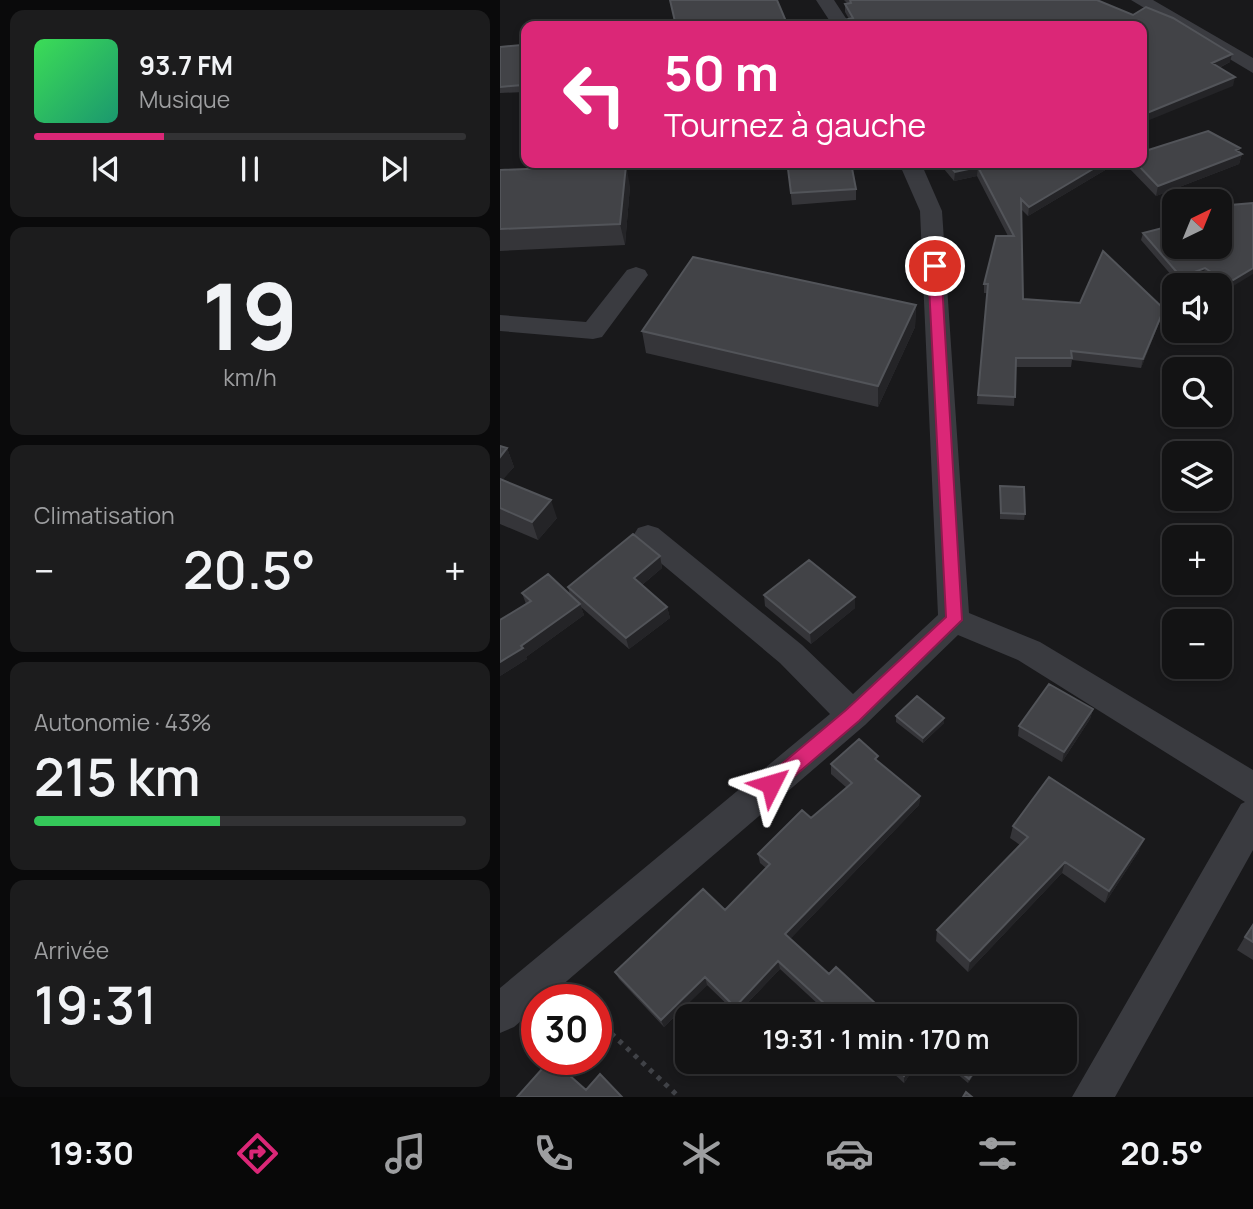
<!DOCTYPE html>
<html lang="fr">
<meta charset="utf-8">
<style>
:root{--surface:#131314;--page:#1c1c1d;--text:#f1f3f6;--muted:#9d9ea0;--line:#323234;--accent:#db2777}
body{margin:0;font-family:Manrope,sans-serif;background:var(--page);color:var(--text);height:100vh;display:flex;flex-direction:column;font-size:26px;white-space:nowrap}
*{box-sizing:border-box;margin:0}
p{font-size:23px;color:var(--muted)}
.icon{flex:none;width:38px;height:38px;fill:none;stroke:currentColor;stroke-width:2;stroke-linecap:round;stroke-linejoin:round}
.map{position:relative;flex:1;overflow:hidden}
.sheet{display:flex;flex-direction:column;gap:10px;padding:10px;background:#0a0a0b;width:500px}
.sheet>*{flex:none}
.guide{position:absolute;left:21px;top:21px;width:626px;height:147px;border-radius:14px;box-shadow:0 4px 10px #0003,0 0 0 2px var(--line);background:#db2777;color:#fff;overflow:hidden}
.needle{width:46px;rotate:43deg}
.tools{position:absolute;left:662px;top:189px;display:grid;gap:14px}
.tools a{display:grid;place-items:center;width:70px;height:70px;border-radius:14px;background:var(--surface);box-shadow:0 4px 10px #0003,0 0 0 2px var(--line);font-size:35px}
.speed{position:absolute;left:21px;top:984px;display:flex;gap:14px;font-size:35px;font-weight:700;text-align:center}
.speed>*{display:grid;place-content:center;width:91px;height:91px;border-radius:50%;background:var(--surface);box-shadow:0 4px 10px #0003,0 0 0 2px var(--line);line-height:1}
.speed .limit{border:10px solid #d22;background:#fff;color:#111}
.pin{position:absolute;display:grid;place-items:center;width:60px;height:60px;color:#fff;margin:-30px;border:4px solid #fff;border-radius:50%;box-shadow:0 2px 7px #0007}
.me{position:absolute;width:77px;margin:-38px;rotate:50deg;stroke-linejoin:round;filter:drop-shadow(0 0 5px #0008)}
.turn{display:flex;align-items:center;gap:24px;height:147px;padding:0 28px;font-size:32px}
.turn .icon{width:91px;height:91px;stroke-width:2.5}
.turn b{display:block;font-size:49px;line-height:60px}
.big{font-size:52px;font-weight:600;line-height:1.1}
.sheet .widget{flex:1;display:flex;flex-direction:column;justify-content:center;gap:10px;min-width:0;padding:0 24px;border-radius:14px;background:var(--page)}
.sheet .dial{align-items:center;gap:0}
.dial b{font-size:91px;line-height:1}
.song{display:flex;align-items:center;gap:21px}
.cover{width:84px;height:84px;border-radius:10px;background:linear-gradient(135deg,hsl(130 70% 55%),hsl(160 70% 35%))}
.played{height:7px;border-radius:4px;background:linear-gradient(90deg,var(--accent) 30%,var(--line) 30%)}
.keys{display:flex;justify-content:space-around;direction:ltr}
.heat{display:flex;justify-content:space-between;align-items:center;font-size:38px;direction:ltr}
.charge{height:10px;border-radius:5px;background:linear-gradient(90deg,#34c759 43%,var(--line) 0)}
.trip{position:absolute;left:175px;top:1004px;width:402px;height:70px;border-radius:14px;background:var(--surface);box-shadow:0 4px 10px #0003,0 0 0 2px var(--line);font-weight:600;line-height:70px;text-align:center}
.tab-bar{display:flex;height:112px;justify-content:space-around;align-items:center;background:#080808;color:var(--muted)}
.tab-bar .icon{width:49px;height:49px}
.tab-bar .on{color:var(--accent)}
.tab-bar b{font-size:32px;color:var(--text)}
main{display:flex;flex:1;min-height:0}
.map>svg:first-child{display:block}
</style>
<main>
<section class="sheet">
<div class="widget">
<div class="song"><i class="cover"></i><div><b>93.7 FM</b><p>Musique</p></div></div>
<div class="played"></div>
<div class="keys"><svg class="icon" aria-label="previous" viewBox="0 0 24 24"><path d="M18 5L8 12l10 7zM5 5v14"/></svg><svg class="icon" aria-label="pause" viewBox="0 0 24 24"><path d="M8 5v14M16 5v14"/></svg><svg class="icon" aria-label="next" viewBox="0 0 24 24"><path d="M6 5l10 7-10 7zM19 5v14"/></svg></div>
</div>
<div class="widget dial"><b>19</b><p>km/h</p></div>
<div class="widget"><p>Climatisation</p>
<div class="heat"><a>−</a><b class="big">20.5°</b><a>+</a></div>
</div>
<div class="widget"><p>Autonomie · 43%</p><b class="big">215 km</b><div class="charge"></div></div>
<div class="widget"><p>Arrivée</p><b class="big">19:31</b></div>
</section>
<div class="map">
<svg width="753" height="1097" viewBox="0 0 753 1097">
<rect width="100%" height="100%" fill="#19191b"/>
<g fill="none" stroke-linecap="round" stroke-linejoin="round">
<!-- path -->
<path stroke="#404247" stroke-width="5" stroke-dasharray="4.5 6" stroke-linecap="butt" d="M96,1019l83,78"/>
<!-- minor -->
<path fill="#3a3b40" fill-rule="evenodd" d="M316,0h18l17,26h-18z
M631,0h22l100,58v15z
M399,163h22l21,48 27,402 71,29 213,128v80l-138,247h-43l169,-293 4,-2 -227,-142 -60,-25 -93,90 -319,274h-9v8l-23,20 -14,6v-45l330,-274 -50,-51 -142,-119 -5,-8 5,-8 10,-3 10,3 144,117 51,49 85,-79 -18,-404z
M136,267l9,3 3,5 -46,62 -9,2 -93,-8v-16l86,7 41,-52z"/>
</g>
<!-- wall -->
<path fill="#353539" d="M344,0h253l133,62 -11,6 14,18 -91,-60h-298v-6l5,-1 -4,-7v-8l2,-1z
M0,47l22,4 2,41 -24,1z
M740,148l-1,4 3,2 -3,10 -83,32 -28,-29v-4h14z
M310,163h41l5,26v11l-64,5 -4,-36 23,-2z
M439,163h178l-89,53 -7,-7 2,90 138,19 -20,50 -69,-8 -1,7h-55l-2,39 -37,-2 10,-111h-3v-9l24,-48 -31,-60 -23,5z
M0,170l130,16 -5,59 -125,6z
M753,203l-28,88 -6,-4v-2h-2l-14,-9 -24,8 -38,-44 2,-7 31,14z
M416,305l-1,22 -37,80 -232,-54 -4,-22z
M0,446l7,2 7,19 -12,13 55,38 -19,22 -38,-16z
M500,486l25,28 -1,6 -24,-1z
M160,556l2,12 -20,17 25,22 3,11 -41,31 -48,-42 3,8 -58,42 1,2 -27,17 26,-72 -4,-11 48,2 -2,-8z
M264,595l91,2v11l-44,36 -46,-38z
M593,709l-3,10 -28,43 -44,-26 1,-10z
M396,716l48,2v5l-21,20 -27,-21z
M378,761l42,35 -1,9 -129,134 39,35 61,43h-58l-52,-48 -43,45 -30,-29 -43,42 -45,-48 -4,-7 110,-62 41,-42 -6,-5 -2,-9 53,-36 36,-30 -16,-14v-10z
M513,826l126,25 -34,52 -43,-30 -94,99 -32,-31 1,-11 83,-85 -10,-7z
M753,923v37l-16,-10z
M381,1062h37l-14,21z
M443,1062h40l-15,21z"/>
<!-- shaded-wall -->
<path fill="#242427" d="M21,45l1,6 2,41 -2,-7z
M732,54l-2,8 -20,10 2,-9z
M735,77l-2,9 -91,37v-8z
M740,148l-1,7 3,-1 -3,10 -83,32 2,-10z
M603,163h14l-89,53 1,-9z
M126,165l4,21 -5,59 -5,-21z
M478,167l-1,9 -23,5 1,-9z
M705,268l-2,8 -24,8 2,-7z
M753,268v6l-28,17 3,-8z
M416,305l-1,22 -37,80v-21z
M664,309l-3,9 -20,50 2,-9z
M7,448l7,19 -14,16v-26z
M51,500l6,18 -19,22 -6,-18z
M160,556l2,12 -25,21 -3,-11z
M355,597v11l-44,36 -1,-11z
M80,604l4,11 -58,42 1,2 -27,17v-14z
M167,607l3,11 -41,31 -3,-11z
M593,709l-3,10 -28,43 2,-10z
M444,718v5l-21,20v-5z
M420,796l-1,9 -132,137 -2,-8z
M644,839l-5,12 -34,52 4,-12z
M565,862l-3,11 -94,99 2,-11z
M278,961l2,8 -43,45 -2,-7z
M205,977l2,8 -43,42 -3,-7z
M414,1062h4l-14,21v-7z
M481,1062h2l-15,21 1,-4z"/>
<!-- building -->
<path fill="#424347" stroke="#525459" stroke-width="2" d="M170,0h107l11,26h-112z
M350,0h247l36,15 13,-8 27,11 59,36 -20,9 23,14 -93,38v-89h-293l-5,-6 9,-2 -8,-14 6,-1z
M21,45l1,40 -22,2v-40z
M708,131l32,17 -4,2 6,4 -84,32 -22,-23h6v-11z
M313,163h38l5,26 -65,4 -3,-24 26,-2z
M447,163h156l-74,44 -8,-8 2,100 57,4 23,-52 61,58 -21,50 -72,-8 1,7h-56l-1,39 -37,-2 10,-111h-4l12,-48h18l-36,-69 -23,5z
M126,165l-6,59 -120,5v-59z
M753,203v65l-25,15 -23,-15 -24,9 -38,-44 31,-8v22h45v-41z
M193,257l223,48 -38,81 -236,-55z
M0,446l7,2 -7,9z
M0,479l51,21 -19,22 -32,-14z
M500,486l24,1 1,27 -24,-1z
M133,534l27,22 -26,22 33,29 -41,31 -58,-51z
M309,560l46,37 -45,36 -46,-38z
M48,574l32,30 -59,42 2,2 -23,14v-42l31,-19 -9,-8z
M549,684l44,25 -29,43 -45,-26z
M417,696l27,22 -21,20 -27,-22z
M359,739l19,17 -3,3 45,37 -135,138 44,40 7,-7 54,50h-51l-61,-56 -43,46 -30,-30 -44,43 -46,-48 88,-83 22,21 45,-46 -12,-10 44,-44 9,8 41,-35 -21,-19z
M549,777l95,62 -35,52 -44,-29 -95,99 -33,-31 91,-93 -15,-11z
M753,925v17l-8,-5z
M51,1059l35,31 14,-16 22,23h-105z
M389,1062h25l-10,14z
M448,1062h33l-12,17z
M466,1092l6,5h-9z"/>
<!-- route -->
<path fill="#db2777" stroke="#8e194d" stroke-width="2" d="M435,262l6,4 21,354 -103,101 -81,69 -7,2 -6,-2 -3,-6 3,-6 81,-68 100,-93 -18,-351z"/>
</svg>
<div class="tools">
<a><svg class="needle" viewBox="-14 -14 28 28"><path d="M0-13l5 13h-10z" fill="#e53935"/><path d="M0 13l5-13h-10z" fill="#9d9ea0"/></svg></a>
<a><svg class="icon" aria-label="sound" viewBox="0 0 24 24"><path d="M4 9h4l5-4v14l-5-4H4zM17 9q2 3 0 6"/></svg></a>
<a><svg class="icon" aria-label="search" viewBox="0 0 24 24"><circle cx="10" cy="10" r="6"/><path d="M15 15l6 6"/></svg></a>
<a><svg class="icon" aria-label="layers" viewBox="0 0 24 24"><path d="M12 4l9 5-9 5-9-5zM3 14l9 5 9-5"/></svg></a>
<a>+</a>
<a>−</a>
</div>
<div class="speed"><div class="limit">30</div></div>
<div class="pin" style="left:435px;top:266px;background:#d93025"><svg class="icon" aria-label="arrive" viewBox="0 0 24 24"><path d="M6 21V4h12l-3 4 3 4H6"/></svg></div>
<svg class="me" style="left:271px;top:784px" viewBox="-20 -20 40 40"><path d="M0-17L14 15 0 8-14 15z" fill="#db2777" stroke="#fff" stroke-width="4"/></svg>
<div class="trip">19:31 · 1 min · 170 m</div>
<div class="guide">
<div class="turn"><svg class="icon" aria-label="left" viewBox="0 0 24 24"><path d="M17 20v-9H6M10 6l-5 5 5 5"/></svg><div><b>50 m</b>Tournez à gauche</div></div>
</div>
</div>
</main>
<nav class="tab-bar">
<b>19:30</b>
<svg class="icon on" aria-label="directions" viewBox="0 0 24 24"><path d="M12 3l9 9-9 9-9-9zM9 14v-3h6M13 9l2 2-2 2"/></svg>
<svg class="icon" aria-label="music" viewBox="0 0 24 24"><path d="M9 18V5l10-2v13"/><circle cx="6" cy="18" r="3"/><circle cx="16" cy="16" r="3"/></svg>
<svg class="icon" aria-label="phone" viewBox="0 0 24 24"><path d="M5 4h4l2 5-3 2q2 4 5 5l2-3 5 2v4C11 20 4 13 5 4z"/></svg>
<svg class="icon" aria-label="climate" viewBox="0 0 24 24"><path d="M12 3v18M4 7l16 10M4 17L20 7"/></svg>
<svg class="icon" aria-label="car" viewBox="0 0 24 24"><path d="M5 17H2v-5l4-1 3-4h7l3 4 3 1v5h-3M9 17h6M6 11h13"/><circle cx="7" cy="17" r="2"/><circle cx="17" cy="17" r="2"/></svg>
<svg class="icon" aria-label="filters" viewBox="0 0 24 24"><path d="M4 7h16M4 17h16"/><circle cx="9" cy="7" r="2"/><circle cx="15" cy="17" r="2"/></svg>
<b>20.5°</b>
</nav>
